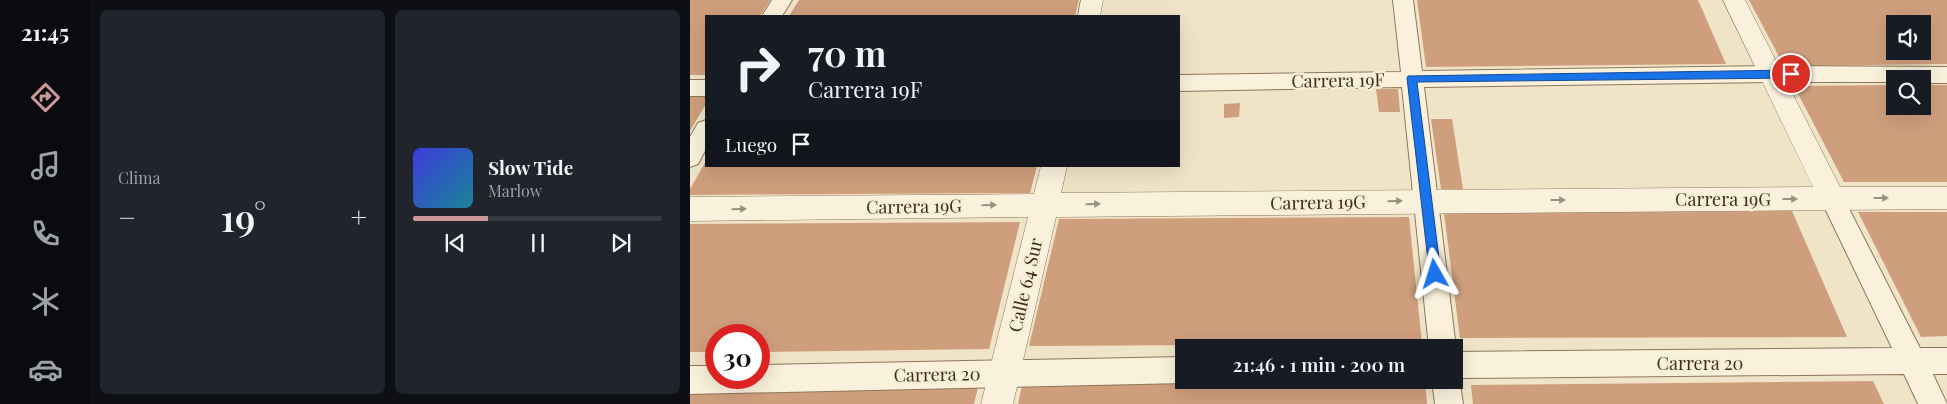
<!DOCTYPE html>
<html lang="es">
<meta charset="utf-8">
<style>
:root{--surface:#171b24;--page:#20242c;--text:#f1f3f6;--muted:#9ea1a6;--line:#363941;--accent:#cc999b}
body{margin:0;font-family:"Playfair Display",serif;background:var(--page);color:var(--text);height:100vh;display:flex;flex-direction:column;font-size:19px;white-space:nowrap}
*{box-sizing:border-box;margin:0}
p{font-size:16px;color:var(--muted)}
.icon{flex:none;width:28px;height:28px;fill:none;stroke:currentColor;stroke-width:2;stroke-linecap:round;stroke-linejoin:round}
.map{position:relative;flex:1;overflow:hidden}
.drawer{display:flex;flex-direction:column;gap:10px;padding:10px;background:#0d0f14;width:600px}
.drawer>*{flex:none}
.top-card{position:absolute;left:15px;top:15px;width:475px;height:152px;border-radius:0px;box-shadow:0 5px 20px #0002;background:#171b24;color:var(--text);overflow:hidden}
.tools{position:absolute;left:1196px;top:15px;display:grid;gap:10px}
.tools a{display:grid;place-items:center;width:45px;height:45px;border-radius:0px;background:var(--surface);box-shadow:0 5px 20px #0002;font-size:25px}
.speed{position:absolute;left:15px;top:324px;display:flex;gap:10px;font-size:25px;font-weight:700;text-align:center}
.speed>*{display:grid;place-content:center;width:65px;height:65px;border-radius:50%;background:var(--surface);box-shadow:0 5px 20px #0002;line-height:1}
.speed .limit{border:8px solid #d22;background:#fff;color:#111}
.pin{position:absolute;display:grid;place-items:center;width:42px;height:42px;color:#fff;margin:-21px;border:2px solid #fff;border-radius:50%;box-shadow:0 1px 5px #0007}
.me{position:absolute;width:55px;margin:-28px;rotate:354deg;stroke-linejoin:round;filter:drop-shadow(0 0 4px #0008)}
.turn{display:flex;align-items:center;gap:18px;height:105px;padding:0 20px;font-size:22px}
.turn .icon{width:65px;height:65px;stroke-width:2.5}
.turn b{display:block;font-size:35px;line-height:42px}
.then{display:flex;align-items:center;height:48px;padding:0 20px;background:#0003;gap:10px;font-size:19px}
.big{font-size:38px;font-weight:600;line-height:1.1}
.drawer .widget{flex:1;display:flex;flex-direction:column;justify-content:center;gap:8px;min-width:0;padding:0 18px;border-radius:8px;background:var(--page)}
.song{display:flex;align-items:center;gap:15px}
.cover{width:60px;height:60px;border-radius:8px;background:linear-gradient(135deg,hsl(240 70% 55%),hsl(190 70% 35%))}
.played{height:5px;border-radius:2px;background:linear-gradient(90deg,var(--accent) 30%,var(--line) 30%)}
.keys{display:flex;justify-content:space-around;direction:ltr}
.heat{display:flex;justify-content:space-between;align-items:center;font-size:28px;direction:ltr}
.drawer .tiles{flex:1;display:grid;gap:10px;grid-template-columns:repeat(2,1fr)}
.trip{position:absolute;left:485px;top:339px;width:288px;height:50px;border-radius:0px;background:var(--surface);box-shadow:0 5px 20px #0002;font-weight:600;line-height:50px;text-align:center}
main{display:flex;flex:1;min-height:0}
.dock{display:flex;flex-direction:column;width:90px;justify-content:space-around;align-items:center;background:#090b0e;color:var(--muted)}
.dock .icon{width:35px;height:35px}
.dock .active{color:var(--accent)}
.dock b{font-size:22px;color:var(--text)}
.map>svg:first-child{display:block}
</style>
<main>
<nav class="dock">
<b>21:45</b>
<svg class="icon active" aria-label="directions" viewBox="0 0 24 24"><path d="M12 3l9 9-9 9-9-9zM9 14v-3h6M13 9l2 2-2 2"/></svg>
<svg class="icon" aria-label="music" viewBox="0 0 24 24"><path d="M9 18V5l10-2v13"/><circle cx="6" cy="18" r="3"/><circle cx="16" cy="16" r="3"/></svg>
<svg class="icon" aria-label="phone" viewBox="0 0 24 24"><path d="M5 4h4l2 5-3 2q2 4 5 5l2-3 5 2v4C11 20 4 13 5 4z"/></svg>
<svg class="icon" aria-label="climate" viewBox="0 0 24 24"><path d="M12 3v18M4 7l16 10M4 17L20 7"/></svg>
<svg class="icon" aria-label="car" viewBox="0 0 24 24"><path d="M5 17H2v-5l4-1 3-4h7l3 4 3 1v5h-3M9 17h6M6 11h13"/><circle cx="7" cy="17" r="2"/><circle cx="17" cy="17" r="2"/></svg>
</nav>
<section class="drawer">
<div class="tiles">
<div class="widget"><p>Clima</p>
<div class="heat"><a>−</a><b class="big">19°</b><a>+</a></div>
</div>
<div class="widget">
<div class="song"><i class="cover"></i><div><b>Slow Tide</b><p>Marlow</p></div></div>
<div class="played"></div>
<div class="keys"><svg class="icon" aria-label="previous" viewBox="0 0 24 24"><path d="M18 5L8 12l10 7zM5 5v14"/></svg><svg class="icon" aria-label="pause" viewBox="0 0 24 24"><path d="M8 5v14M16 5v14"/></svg><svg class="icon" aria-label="next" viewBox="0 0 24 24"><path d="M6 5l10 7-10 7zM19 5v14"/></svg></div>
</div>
</div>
</section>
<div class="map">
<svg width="1257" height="404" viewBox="0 0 1257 404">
<rect width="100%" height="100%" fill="#f0e4c8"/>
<!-- building -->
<path fill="#cf9f7d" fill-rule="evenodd" d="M0,0h80l-10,16h-54v59h-16z
M109,0h280l-4,16h-286z
M727,0h281l28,64 -300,3z
M1059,0h198v64l-163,2zM1205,24h27v27h-27z
M1205,85v21h27v-21h25v97h-103l-50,-96z
M686,89h22l2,23h-21z
M0,97h16v7l-16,27z
M550,103l-1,14 -15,1v-14z
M741,119h21l11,70h-22z
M16,161v5h331l-7,27 -340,2v-6z
M1102,211l55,126 -387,1 -16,-125z
M1168,212h89v124l-26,1z
M719,217l13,127 -393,2 30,-127z
M330,222l-31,127 -230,3v-17h-43v17h-26v-128z
M1183,381l11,23h-411l-2,-19z
M735,382l2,22h-409l4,-19z
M288,387l-4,17h-284v-14z"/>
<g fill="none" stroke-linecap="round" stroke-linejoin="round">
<!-- minor casing -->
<g stroke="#8d765c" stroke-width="2">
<path id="minor" d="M82,0h20l-10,16h-20z
M703,0h20l9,71 349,-5 176,1v16h-25v-4h-27v3h-124l-347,5 32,261 -1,4 437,-4 -72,-150 4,-7 8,-3 8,3 80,157h27v26h-14l14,30h-29l-14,-30 -445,4 4,26h-28l-3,-24h22v-32h-25l-27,-261 -223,4v-16l222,-3z
M0,80h16v16h-16z
M16,120v29l-8,15 -8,3v-30l8,-14z
M494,357v23h8l-8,3 -494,11v-28h26v12h43v-13z"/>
</g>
<!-- tertiary casing -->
<g stroke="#8d765c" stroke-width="1">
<path id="tertiary" d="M391,0h22l-3,16h-22z
M1033,0h22l95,187h107v22l-891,8 -43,187h-32l47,-187 -338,4v-24l344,-3 7,-28h26l-6,27 752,-6z"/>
</g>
<!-- minor -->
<use href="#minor" fill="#faf1dc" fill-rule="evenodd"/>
<!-- tertiary -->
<use href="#tertiary" fill="#faf1dc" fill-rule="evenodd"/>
</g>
<!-- one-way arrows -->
<defs><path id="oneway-solid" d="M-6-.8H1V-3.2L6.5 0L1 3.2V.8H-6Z" transform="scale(1.25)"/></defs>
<g fill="#9c907e">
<use href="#oneway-solid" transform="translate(1191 198)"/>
<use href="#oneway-solid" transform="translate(1100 199)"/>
<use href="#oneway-solid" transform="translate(868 200)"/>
<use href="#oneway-solid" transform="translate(705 201) rotate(-1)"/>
<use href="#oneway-solid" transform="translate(403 204) rotate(-1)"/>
<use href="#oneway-solid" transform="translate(299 205) rotate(-1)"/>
<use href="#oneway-solid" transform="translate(49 209) rotate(-1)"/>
</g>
<!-- route -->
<path fill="#1a73e8" stroke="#114b97" d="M1101,70l5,4 -5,4 -374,4 24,192 -6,5 -5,-1 -23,-200 1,-2z"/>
<g text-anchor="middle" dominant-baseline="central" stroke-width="5" stroke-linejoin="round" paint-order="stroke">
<!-- street labels -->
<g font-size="18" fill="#3d2e20" stroke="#f7eed8">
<text transform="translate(648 80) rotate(-1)">Carrera 19F</text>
<text x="1033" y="199">Carrera 19G</text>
<text transform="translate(628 202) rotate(-1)">Carrera 19G</text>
<text transform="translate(224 206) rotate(-1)">Carrera 19G</text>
<text transform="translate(335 285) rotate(-77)">Calle 64 Sur</text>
<text x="1010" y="363">Carrera 20</text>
<text transform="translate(247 374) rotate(-1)">Carrera 20</text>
</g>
</g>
</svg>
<div class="tools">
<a><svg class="icon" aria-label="sound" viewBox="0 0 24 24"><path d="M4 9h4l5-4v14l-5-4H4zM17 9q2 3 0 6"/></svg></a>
<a><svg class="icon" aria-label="search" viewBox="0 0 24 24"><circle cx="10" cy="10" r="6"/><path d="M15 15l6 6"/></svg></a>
</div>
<div class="speed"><div class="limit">30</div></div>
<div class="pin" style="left:1101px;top:74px;background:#d93025"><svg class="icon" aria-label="arrive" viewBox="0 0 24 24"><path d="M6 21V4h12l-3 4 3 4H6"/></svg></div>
<svg class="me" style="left:745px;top:274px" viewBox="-20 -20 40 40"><path d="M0-17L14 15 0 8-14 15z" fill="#1a73e8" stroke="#fff" stroke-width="4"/></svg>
<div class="trip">21:46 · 1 min · 200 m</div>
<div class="top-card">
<div class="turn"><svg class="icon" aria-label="right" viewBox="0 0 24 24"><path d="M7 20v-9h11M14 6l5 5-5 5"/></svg><div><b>70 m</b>Carrera 19F</div></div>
<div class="then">Luego<svg class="icon" aria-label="arrive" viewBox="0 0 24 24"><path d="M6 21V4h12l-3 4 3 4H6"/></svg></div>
</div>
</div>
</main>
